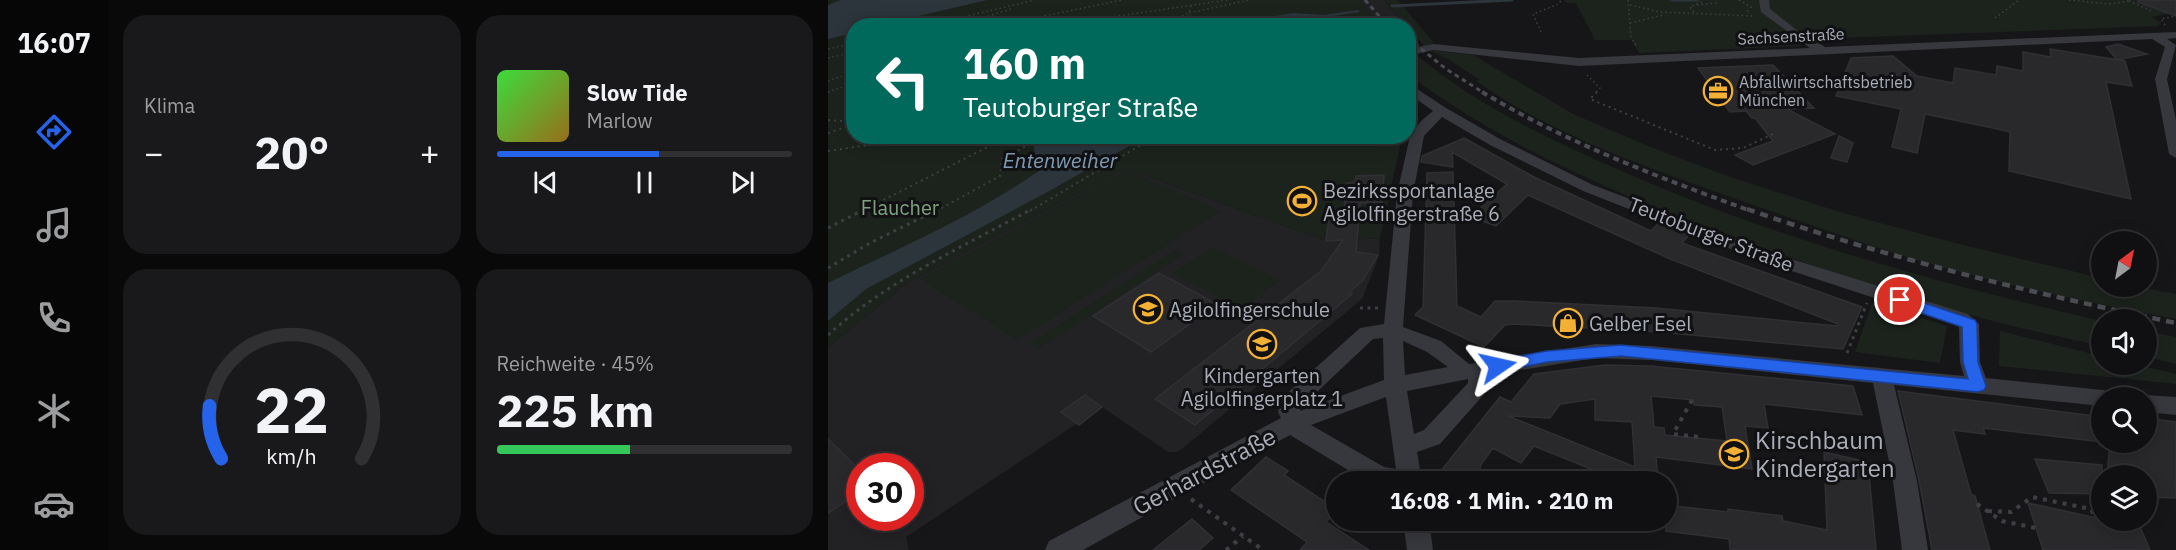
<!DOCTYPE html>
<html lang="de">
<meta charset="utf-8">
<style>
:root{--surface:#101012;--page:#19191b;--text:#f1f3f6;--muted:#9c9d9f;--line:#303032;--accent:#2563eb}
body{margin:0;font-family:"IBM Plex Sans",sans-serif;background:var(--page);color:var(--text);height:100vh;display:flex;flex-direction:column;font-size:22px;white-space:nowrap}
*{box-sizing:border-box;margin:0}
p{font-size:20px;color:var(--muted)}
.icon{flex:none;width:33px;height:33px;fill:none;stroke:currentColor;stroke-width:2;stroke-linecap:round;stroke-linejoin:round}
.map{position:relative;flex:1;overflow:hidden}
.side{display:flex;flex-direction:column;gap:15px;padding:15px;background:#09090a;width:720px}
.side>*{flex:none}
.top-card{position:absolute;left:18px;top:18px;width:570px;height:126px;border-radius:24px;box-shadow:0 3px 15px #0003,0 0 0 2px var(--line);background:#00695c;color:#fff;overflow:hidden}
.needle{width:39px;rotate:32deg}
.controls{position:absolute;left:1263px;top:231px;display:grid;gap:12px}
.controls a{display:grid;place-items:center;width:66px;height:66px;border-radius:50%;background:var(--surface);box-shadow:0 3px 15px #0003,0 0 0 2px var(--line);font-size:30px}
.speed{position:absolute;left:18px;top:453px;display:flex;gap:12px;font-size:30px;font-weight:700;text-align:center}
.speed>*{display:grid;place-content:center;width:78px;height:78px;border-radius:50%;background:var(--surface);box-shadow:0 3px 15px #0003,0 0 0 2px var(--line);line-height:1}
.speed .limit{border:9px solid #d22;background:#fff;color:#111}
.pin{position:absolute;display:grid;place-items:center;width:51px;height:51px;color:#fff;margin:-26px;border:3px solid #fff;border-radius:50%;box-shadow:0 2px 6px #0007}
.me{position:absolute;width:66px;margin:-33px;rotate:79deg;stroke-linejoin:round;filter:drop-shadow(0 0 4px #0008)}
.turn{display:flex;align-items:center;gap:21px;height:126px;padding:0 18px;font-size:27px}
.turn .icon{width:78px;height:78px;stroke-width:2.5}
.turn b{display:block;font-size:42px;line-height:51px}
.big{font-size:45px;font-weight:700;line-height:1.1}
.side .tile{flex:1;display:flex;flex-direction:column;justify-content:center;gap:9px;min-width:0;padding:0 21px;border-radius:24px;background:var(--page)}
.side .dial{align-items:center;gap:0}
.dial svg{height:156px;overflow:visible;fill:none;stroke:var(--line);stroke-width:7;stroke-linecap:round;text-anchor:middle}
.dial text{fill:var(--text);stroke:none}
.song{display:flex;align-items:center;gap:18px}
.cover{width:72px;height:72px;border-radius:9px;background:linear-gradient(135deg,hsl(120 70% 55%),hsl(40 70% 35%))}
.played{height:6px;border-radius:3px;background:linear-gradient(90deg,var(--accent) 55%,var(--line) 55%)}
.keys{display:flex;justify-content:space-around;direction:ltr}
.heat{display:flex;justify-content:space-between;align-items:center;font-size:33px;direction:ltr}
.charge{height:9px;border-radius:4px;background:linear-gradient(90deg,#34c759 45%,var(--line) 0)}
.side .tiles{flex:1;display:grid;gap:15px;grid-template-columns:repeat(2,1fr)}
.trip{position:absolute;left:498px;top:471px;width:351px;height:60px;border-radius:30px;background:var(--surface);box-shadow:0 3px 15px #0003,0 0 0 2px var(--line);font-weight:700;line-height:60px;text-align:center}
main{display:flex;flex:1;min-height:0}
.menu{display:flex;flex-direction:column;width:108px;justify-content:space-around;align-items:center;background:#060607;color:var(--muted)}
.menu .icon{width:42px;height:42px}
.menu .current{color:var(--accent)}
.menu b{font-size:27px;color:var(--text)}
.map>svg:first-child{display:block}
</style>
<main>
<nav class="menu">
<b>16:07</b>
<svg class="icon current" aria-label="directions" viewBox="0 0 24 24"><path d="M12 3l9 9-9 9-9-9zM9 14v-3h6M13 9l2 2-2 2"/></svg>
<svg class="icon" aria-label="music" viewBox="0 0 24 24"><path d="M9 18V5l10-2v13"/><circle cx="6" cy="18" r="3"/><circle cx="16" cy="16" r="3"/></svg>
<svg class="icon" aria-label="phone" viewBox="0 0 24 24"><path d="M5 4h4l2 5-3 2q2 4 5 5l2-3 5 2v4C11 20 4 13 5 4z"/></svg>
<svg class="icon" aria-label="climate" viewBox="0 0 24 24"><path d="M12 3v18M4 7l16 10M4 17L20 7"/></svg>
<svg class="icon" aria-label="car" viewBox="0 0 24 24"><path d="M5 17H2v-5l4-1 3-4h7l3 4 3 1v5h-3M9 17h6M6 11h13"/><circle cx="7" cy="17" r="2"/><circle cx="17" cy="17" r="2"/></svg>
</nav>
<section class="side">
<div class="tiles">
<div class="tile"><p>Klima</p>
<div class="heat"><a>−</a><b class="big">20°</b><a>+</a></div>
</div>
<div class="tile">
<div class="song"><i class="cover"></i><div><b>Slow Tide</b><p>Marlow</p></div></div>
<div class="played"></div>
<div class="keys"><svg class="icon" aria-label="previous" viewBox="0 0 24 24"><path d="M18 5L8 12l10 7zM5 5v14"/></svg><svg class="icon" aria-label="pause" viewBox="0 0 24 24"><path d="M8 5v14M16 5v14"/></svg><svg class="icon" aria-label="next" viewBox="0 0 24 24"><path d="M6 5l10 7-10 7zM19 5v14"/></svg></div>
</div>
<div class="tile dial"><svg viewBox="0 0 100 80">
<path d="M14 69A42 42 0 1 1 86 69"/>
<path d="M14 69A42 42 0 0 1 8 42" stroke="#2563eb"/>
<text x="50" y="56" font-size="32" font-weight="700">22</text>
<text x="50" y="72" font-size="11">km/h</text>
</svg></div>
<div class="tile"><p>Reichweite · 45%</p><b class="big">225 km</b><div class="charge"></div></div>
</div>
</section>
<div class="map">
<svg width="1348" height="550" viewBox="0 0 1348 550">
<rect width="100%" height="100%" fill="#161618"/>
<!-- built -->
<path fill="#222225" fill-rule="evenodd" d="M532,0h24l21,25h-24z
M297,168l201,73 54,-3 -1,18 -17,43 -179,149 -7,4h-8l-66,-45 -196,130 3,13h-81v-203l79,-64zM32,466h50v52h-50z"/>
<!-- green -->
<path fill="#1c231d" d="M0,0h532l21,25 -527,1v110l548,1 -22,101 -54,3 -201,-73 -218,115 -79,64z
M556,0h14l36,43 -10,3z
M736,0h612v12l-24,5 9,6 -3,3 -348,13 -10,7 -161,7 -8,-13h-36l-19,-37h-9z
M601,50l44,5 102,60 78,33 77,29 113,36 120,32 138,33 1,8 36,1 38,7v25c-90,-17 -182,-36 -269,-62 -62,-20 -123,-41 -185,-63 -84,-30 -172,-61 -246,-113l3,-2 -33,-21z
M587,54c64,53 135,86 211,119 152,66 314,111 475,148v25c-39,-9 -79,-17 -119,-28 -91,-25 -182,-56 -271,-89 -106,-40 -211,-86 -302,-154v-18z
M298,170l95,41 -204,129 -97,-61z
M385,247l68,33 -40,29 -68,-36z
M347,250l9,4 -145,95 -9,-6z
M1044,303l75,23 -7,37 -85,-11z
M1172,331l101,25 1,8 36,1 38,9v10l-177,-18z
M1318,331l30,6v27l-29,-7z"/>
<!-- water -->
<path fill="#2c353c" d="M13,0h146l-107,25 -26,1 -1,7 -25,6v-34z
M530,10l2,2 -48,7 -11,6h-46l20,-9 18,-3 31,2z
M236,136l81,1 -94,53 -185,99 -38,32v-38c73,-36 145,-66 212,-113l-4,-4 -2,-20z"/>
<g fill="none" stroke-linecap="round" stroke-linejoin="round">
<!-- stream -->
<path stroke="#2c353c" stroke-width="3" d="M843,0h27
M564,6l120,-6"/>
</g>
<!-- building -->
<path fill="#29292c" stroke="#303034" stroke-width="1.5" fill-rule="evenodd" d="M1310,0h38v16l-38,-14z
M1290,44l29,10 -30,6 -11,-13z
M1222,49l75,12 7,25 -26,-4 25,117 -122,-28 1,-39 -17,-4 -68,-14 -8,39 -25,-6 9,-38 -65,-13 15,-38 42,-2 24,20 36,7 2,-15 41,7 1,-9 26,5v-19l28,5z
M945,65l41,43 -27,1 48,25 -82,31 -18,-10 38,-14 -18,-23h-3l-6,-7 -16,1 -32,-44z
M1011,136l14,7 -6,19 -16,-4z
M636,138l70,39 117,54 8,-8 30,12 -7,8 180,64 -19,42 -184,-17 -146,-8 -8,1 -21,22 -69,-32 8,-8 4,-134 26,-1 4,134 24,11 14,-16h20l141,7 181,18 1,-2 -170,-66 -140,-63 -32,31 -26,-9 37,-33 -55,-32 1,15 -32,-5 1,-6z
M556,175l-2,27 -22,1 -4,49 22,3 -15,25 -14,13 3,1 -157,131 -40,-26 166,-128 22,-31 -17,1 4,-31 14,-1 3,-26 8,-1 1,-6z
M331,273l58,31 -66,48 -58,-36z
M777,365l45,1 203,20 9,29 -98,-11 4,24 -23,-2 7,43 -96,-12 2,22 -41,-3 1,4 -84,-34 -13,17 -28,-15 -13,18 2,16h-50l68,-85 11,5 23,-28zM823,396l43,4v5l28,2 5,34 -62,-6 -1,-7 -10,-1zM767,399v21l37,2 3,45 -127,-51 42,2 10,-14z
M1070,391l204,26v25l-119,-14 2,6 -32,-4 18,64 4,2 15,54h-58l-13,-70z
M257,395l17,12 -23,18 -18,-13z
M1318,418l30,4v76l-30,-1v-21h-39l3,-34h36z
M0,439l32,31v22l-32,21z
M996,452l44,10 8,88h-140l-6,-1 -1,-10 -63,-8v-26l62,7v-3l54,7 1,5 44,9z
M438,457l22,14 -4,4 52,34 -10,13 43,28h-69l7,-8 -76,-52z
M1207,459l67,6v29l-53,-1z
M1200,503l74,16v1l38,7 10,23h-107z
M364,519l21,19 -14,12h-46z"/>
<g fill="none" stroke-linecap="round" stroke-linejoin="round">
<!-- path-far3 -->
<path stroke="#3d3f44" stroke-width="1.5" stroke-dasharray="1.5 3" stroke-linecap="butt" d="M800,0l3,37 6,10
M911,0l12,7 -5,6
M1241,0l40,4 20,-3
M1301,1l23,10
M802,5l30,7 93,4
M869,5l19,-2 2,-3
M866,12l-4,-5 14,-6
M1167,18l24,-18
M802,23l33,-8
M1337,25l-4,-6 15,-3
M97,26l110,-26
M130,26l53,-17
M168,26l126,-26
M224,26l175,-26
M329,26l32,-13 2,-8
M361,26v-13l60,-13
M412,26l12,-8
M713,32l-8,-18 26,-10 2,-4
M0,49l26,-6
M0,58l26,-6
M759,75l13,13 -5,5
M0,81l26,-9
M0,92l26,-9"/>
<!-- path-far2 -->
<path stroke="#3d3f44" stroke-width="2" stroke-dasharray="2 4" stroke-linecap="butt" d="M769,92l-7,7 125,51 28,-2 32,-15
M0,120l25,2
M0,133l26,-9
M202,136h15
M0,151l102,-15
M34,211l147,-75
M108,211l64,-35 2,-17 39,-21
M202,211l126,-75"/>
<!-- path-far1 -->
<path stroke="#3d3f44" stroke-width="3" stroke-dasharray="3 4.5" stroke-linecap="butt" d="M0,228l37,-19
M0,268l42,-25 69,-34
M532,308h18
M0,335c59,-54 134,-88 204,-126
M1019,353l20,-50"/>
<!-- path -->
<path stroke="#3d3f44" stroke-width="4" stroke-dasharray="4 6" stroke-linecap="butt" d="M864,400l-19,34 27,3
M363,499l72,51
M1149,504l25,17 34,7
M1160,511l23,1 21,-15 59,12 4,8
M398,550l17,-14"/>
<!-- minor -->
<path fill="#37383d" fill-rule="evenodd" d="M931,0h10l1,9 28,22 27,16 351,-15v6l-9,1 9,6 -9,34 9,41v38l-7,-4 -14,-75 10,-32 -13,-8 -573,27 -146,-16 -25,6v-7l25,-5 146,14 231,-10 -49,-36z
M580,83l38,25 54,31 93,46 183,69 192,60 11,10 1,38 6,16 116,12 8,2 3,6h-11v8l-208,-21 23,96 11,69h-26l-9,-69 -20,-98 -222,-23 -55,-2 -107,17v11l-3,6 -46,52 -23,8 5,30h-54l-78,-47 -207,115h-38l4,-9 232,-123 -3,-6 4,-14 78,-70 24,-4 13,-130 13,-58 11,-15 12,-10 -25,-18zM614,117l48,28 93,46 181,71 190,62 5,3 1,35 4,14 -313,-30 -55,-2 -127,20 -28,-23 -38,-14 10,-133 11,-58zM555,338l1,42 -84,31 1,-4 72,-68zM575,341l24,11 21,15 -43,8zM640,379v4l-44,47 -10,4 -7,-43zM558,397l10,72 -12,-2 -73,-42z
M1318,395l30,2v18l-30,-3v-14h-8z
M575,520h26l4,30h-26z"/>
<!-- rail-far2 -->
<path stroke="#4a4c52" stroke-width="3" stroke-dasharray="4.5 4" stroke-linecap="butt" d="M537,0l23,26
M580,38l38,31 38,24"/>
<!-- rail-far1 -->
<path stroke="#4a4c52" stroke-width="4" stroke-dasharray="6 4.5" stroke-linecap="butt" d="M654,92c83,50 178,86 269,119"/>
<!-- rail -->
<path stroke="#4a4c52" stroke-width="4.5" stroke-dasharray="8 6" stroke-linecap="butt" d="M919,209c140,49 284,84 429,114"/>
</g>
<!-- route -->
<path fill="#2563eb" stroke="#184099" stroke-width="1.5" d="M1072,295l75,25 2,4 1,38 8,24 -2,4 -6,2 -357,-36 -74,6 -49,10 -5,-2 -2,-4 2,-4 5,-2 49,-9 74,-6 347,34 -5,-17 -1,-35 -67,-23 -3,-4z"/>
<!-- icons -->
<defs>
<g id="office-ring" transform="scale(1.5)"><circle r="9.5" fill="#111113" stroke="#f2b134" stroke-width="1.5"/><path d="M-6-3h4V-5.5h4V-3h4V5H-6ZM-1-4.5V-3h2v-1.5ZM-6 0V1H6V0Z" fill="#f2b134"/></g>
<g id="stadium-ring" transform="scale(1.5)"><circle r="9.5" fill="#111113" stroke="#f2b134" stroke-width="1.5"/><path d="M0-5a6.5 5 0 1 0 0 10a6.5 5 0 1 0 0-10ZM-3.5-1.8h7v3.6h-7Z" fill="#f2b134"/></g>
<g id="school-ring" transform="scale(1.5)"><circle r="9.5" fill="#111113" stroke="#f2b134" stroke-width="1.5"/><path d="M0-5L7-2L0 1L-7-2ZM-4 1L0 2.5L4 1V4Q0 6-4 4Z" fill="#f2b134"/></g>
<g id="shop-ring" transform="scale(1.5)"><circle r="9.5" fill="#111113" stroke="#f2b134" stroke-width="1.5"/><path d="M-5-2.5h2.3a2.7 3.5 0 0 1 5.4 0H5L5.5 6h-11ZM-1.5-2.5h3a1.5 2.3 0 0 0-3 0Z" fill="#f2b134"/></g>
</defs>
<g fill-rule="evenodd">
<use href="#office-ring" x="890" y="91"/>
<use href="#stadium-ring" x="474" y="201"/>
<use href="#school-ring" x="320" y="309"/>
<use href="#shop-ring" x="740" y="323"/>
<use href="#school-ring" x="434" y="344"/>
<use href="#school-ring" x="906" y="454"/>
</g>
<g text-anchor="middle" dominant-baseline="central" stroke-width="6" stroke-linejoin="round" paint-order="stroke">
<!-- far-street labels -->
<g font-size="16" fill="#a8adb8" stroke="#111113">
<text transform="translate(963 36) rotate(-3)">Sachsenstraße</text>
</g>
<!-- far-poi labels -->
<g font-size="16" fill="#a8adb8" stroke="#111113" text-anchor="start">
<text x="911" y="82">Abfallwirtschaftsbetrieb<tspan x="911" dy="18">München</tspan></text>
</g>
<!-- poi labels -->
<g font-size="20" fill="#a8adb8" stroke="#111113" text-anchor="start">
<text x="495" y="190">Bezirkssportanlage<tspan x="495" dy="23">Agilolfingerstraße 6</tspan></text>
<text x="341" y="309">Agilolfingerschule</text>
<text x="761" y="323">Gelber Esel</text>
<text x="434" y="375" text-anchor="middle">Kindergarten<tspan x="434" dy="23">Agilolfingerplatz 1</tspan></text>
</g>
<!-- park labels -->
<g font-size="20" fill="#7fa381" stroke="#111113">
<text x="72" y="207">Flaucher</text>
</g>
<!-- street labels -->
<g font-size="20" fill="#a8adb8" stroke="#111113">
<text transform="translate(883 234) rotate(21)">Teutoburger Straße</text>
</g>
<!-- water labels -->
<g font-size="21" font-style="italic" fill="#7f9bb3" stroke="#111113">
<text x="232" y="160">Entenweiher</text>
</g>
<!-- near-poi labels -->
<g font-size="24" fill="#a8adb8" stroke="#111113" text-anchor="start">
<text x="927" y="440">Kirschbaum<tspan x="927" dy="28">Kindergarten</tspan></text>
</g>
<!-- near-street labels -->
<g font-size="24" fill="#a8adb8" stroke="#111113">
<text transform="translate(376 471) rotate(-28)">Gerhardstraße</text>
</g>
</g>
</svg>
<div class="controls">
<a><svg class="needle" viewBox="-14 -14 28 28"><path d="M0-13l5 13h-10z" fill="#e53935"/><path d="M0 13l5-13h-10z" fill="#9c9d9f"/></svg></a>
<a><svg class="icon" aria-label="sound" viewBox="0 0 24 24"><path d="M4 9h4l5-4v14l-5-4H4zM17 9q2 3 0 6"/></svg></a>
<a><svg class="icon" aria-label="search" viewBox="0 0 24 24"><circle cx="10" cy="10" r="6"/><path d="M15 15l6 6"/></svg></a>
<a><svg class="icon" aria-label="layers" viewBox="0 0 24 24"><path d="M12 4l9 5-9 5-9-5zM3 14l9 5 9-5"/></svg></a>
</div>
<div class="speed"><div class="limit">30</div></div>
<div class="pin" style="left:1072px;top:300px;background:#d93025"><svg class="icon" aria-label="arrive" viewBox="0 0 24 24"><path d="M6 21V4h12l-3 4 3 4H6"/></svg></div>
<svg class="me" style="left:670px;top:366px" viewBox="-20 -20 40 40"><path d="M0-17L14 15 0 8-14 15z" fill="#2563eb" stroke="#fff" stroke-width="4"/></svg>
<div class="trip">16:08 · 1 Min. · 210 m</div>
<div class="top-card">
<div class="turn"><svg class="icon" aria-label="left" viewBox="0 0 24 24"><path d="M17 20v-9H6M10 6l-5 5 5 5"/></svg><div><b>160 m</b>Teutoburger Straße</div></div>
</div>
</div>
</main>
